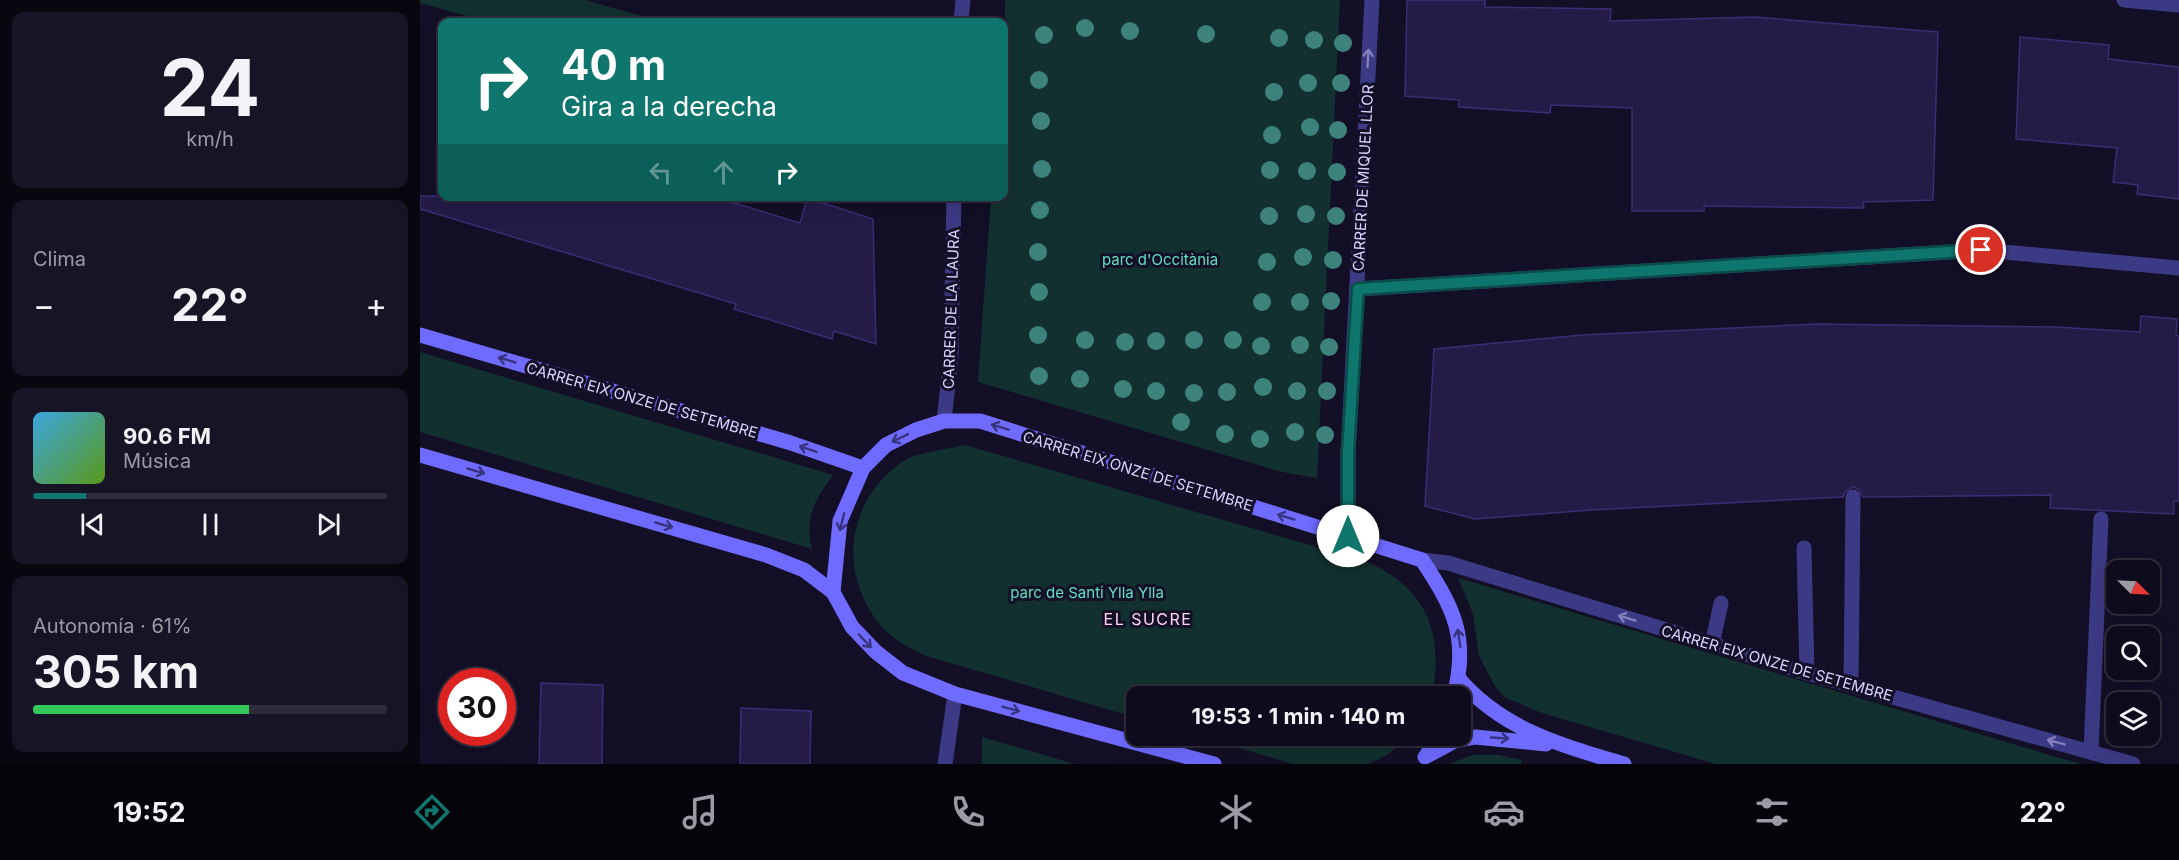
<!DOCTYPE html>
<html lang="es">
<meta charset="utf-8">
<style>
:root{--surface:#0e0b1c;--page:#171425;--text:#f1f3f6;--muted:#9b9ba3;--line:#2e2b3b;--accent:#0f766e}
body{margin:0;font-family:Inter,sans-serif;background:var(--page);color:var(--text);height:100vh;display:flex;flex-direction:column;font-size:22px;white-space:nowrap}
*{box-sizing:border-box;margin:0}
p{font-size:20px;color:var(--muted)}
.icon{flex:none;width:33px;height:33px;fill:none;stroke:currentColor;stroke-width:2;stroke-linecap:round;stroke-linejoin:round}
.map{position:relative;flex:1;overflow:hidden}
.sheet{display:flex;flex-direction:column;gap:12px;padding:12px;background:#08060f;width:420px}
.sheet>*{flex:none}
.guide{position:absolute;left:18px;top:18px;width:570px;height:183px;border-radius:12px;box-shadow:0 6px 24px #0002,0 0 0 2px var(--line);background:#0f766e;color:#fff;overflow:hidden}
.needle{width:39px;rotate:114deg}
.controls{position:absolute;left:1686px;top:560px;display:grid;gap:12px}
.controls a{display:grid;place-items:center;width:54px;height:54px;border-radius:12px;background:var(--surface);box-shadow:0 6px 24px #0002,0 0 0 2px var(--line);font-size:30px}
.speed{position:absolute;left:18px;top:668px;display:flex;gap:12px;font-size:30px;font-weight:700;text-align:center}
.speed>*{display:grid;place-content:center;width:78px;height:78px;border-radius:50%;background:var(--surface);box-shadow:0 6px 24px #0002,0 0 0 2px var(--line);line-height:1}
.speed .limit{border:9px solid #d22;background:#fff;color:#111}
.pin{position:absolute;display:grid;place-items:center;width:51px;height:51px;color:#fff;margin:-26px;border:3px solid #fff;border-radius:50%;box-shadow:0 2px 6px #0007}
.me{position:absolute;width:66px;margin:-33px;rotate:0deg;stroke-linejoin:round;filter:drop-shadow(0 0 4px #0008)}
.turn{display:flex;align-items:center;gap:21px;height:126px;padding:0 24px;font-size:27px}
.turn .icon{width:78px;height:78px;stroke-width:2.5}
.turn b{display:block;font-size:42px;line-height:51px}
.lanes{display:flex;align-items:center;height:57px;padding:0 24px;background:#0003;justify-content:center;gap:30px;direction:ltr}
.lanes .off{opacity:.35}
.big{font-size:45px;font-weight:700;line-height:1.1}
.sheet .tile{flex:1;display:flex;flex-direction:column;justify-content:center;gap:9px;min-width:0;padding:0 21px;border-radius:12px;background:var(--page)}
.sheet .dial{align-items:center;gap:0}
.dial b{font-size:78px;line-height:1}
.song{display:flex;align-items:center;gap:18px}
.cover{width:72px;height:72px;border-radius:9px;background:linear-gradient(135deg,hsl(200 70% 55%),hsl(90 70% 35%))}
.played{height:6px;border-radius:3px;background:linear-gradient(90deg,var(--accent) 15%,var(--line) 15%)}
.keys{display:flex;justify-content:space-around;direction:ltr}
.heat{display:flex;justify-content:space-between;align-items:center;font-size:33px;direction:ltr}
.charge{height:9px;border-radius:4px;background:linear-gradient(90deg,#34c759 61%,var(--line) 0)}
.trip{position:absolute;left:706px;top:686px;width:345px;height:60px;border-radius:12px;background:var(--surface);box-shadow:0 6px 24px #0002,0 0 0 2px var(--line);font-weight:700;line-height:60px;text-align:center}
.tab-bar{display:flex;height:96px;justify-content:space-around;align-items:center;background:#06040b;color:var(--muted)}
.tab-bar .icon{width:42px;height:42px}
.tab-bar .selected{color:var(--accent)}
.tab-bar b{font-size:27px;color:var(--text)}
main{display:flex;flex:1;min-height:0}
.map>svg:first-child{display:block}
</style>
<main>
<section class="sheet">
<div class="tile dial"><b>24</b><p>km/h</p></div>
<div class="tile"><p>Clima</p>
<div class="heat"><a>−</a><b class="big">22°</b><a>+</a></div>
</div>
<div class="tile">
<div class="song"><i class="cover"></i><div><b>90.6 FM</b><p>Música</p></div></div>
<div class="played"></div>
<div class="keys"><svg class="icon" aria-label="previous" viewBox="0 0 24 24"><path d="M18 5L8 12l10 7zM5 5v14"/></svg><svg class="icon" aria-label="pause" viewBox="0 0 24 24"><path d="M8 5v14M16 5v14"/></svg><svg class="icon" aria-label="next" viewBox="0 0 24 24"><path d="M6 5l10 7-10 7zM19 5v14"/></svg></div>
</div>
<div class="tile"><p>Autonomía · 61%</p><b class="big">305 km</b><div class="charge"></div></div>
</section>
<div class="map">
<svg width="1759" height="764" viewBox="0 0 1759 764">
<rect width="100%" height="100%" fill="#130f26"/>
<!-- green -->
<path fill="#12302f" d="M0,0h165l78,22h-174l-69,-19z
M585,0h335l-23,478 -35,-6 -304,-90 13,-185 13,-1z
M0,352l413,123c-18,24 -29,44 -21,74l-392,-117z
M545,445l383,111c11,4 24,7 34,13 51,30 60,73 50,127h-295v22l-210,-62c-17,-7 -34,-16 -46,-30 -45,-54 -34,-130 26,-167 13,-7 43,-10 58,-14z
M1038,578l595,178 28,8h-365l-174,-51 -36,-15 -10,-10 -17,-32 -6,-42z
M774,735h214l-19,19 -21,10h-75z
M562,737l93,27h-93z
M1052,755h26l24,5 -1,4h-72z"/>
<!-- building -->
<path fill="#241b47" stroke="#3b2d73" stroke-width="1.5" d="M987,0h78v7l126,2 -1,12 145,-4 183,15 -5,168 -70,2 1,6 -160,-2v5h-72v-103l-81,-3 -1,8 -91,-6v-7l-54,-4z
M1600,37l89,8 -1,14 71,8v132l-42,-5 1,-9 -25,-3 4,-34 -101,-9z
M0,196h291l89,27 7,-25 66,21 3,125 -42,-13 -2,8 -98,-30 2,-5 -316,-95z
M1721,316l36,3 -1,16 3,1v165h-5v13l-124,-6 1,-13 -188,2 -5,-8 -5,-2 -8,5 -2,5 -252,13 -116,9 -50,-13 9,-157 148,-14 236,-11 237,3 85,5z
M121,683l62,2 -1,79h-63z
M321,708l70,3 -1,53h-70z"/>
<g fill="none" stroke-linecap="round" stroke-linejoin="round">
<!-- lane -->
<path stroke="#3d3a85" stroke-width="15" d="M1384,548l3,125
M1292,645l9,-42
M1431,685l2,-188
M1671,751l10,-232"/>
<!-- street -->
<path stroke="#3d3a85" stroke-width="15" d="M1704,0l55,5
M541,22l2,-22
M938,289l623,-39 198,18
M524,421l7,-64 3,-161
M928,536v-83l24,-453
M1002,560l26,3 359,110 326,91
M525,764l10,-70"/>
<!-- secondary -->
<path stroke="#6f6bff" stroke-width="15" d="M0,335l371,108 72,25
M0,455l346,100 38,15 29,22 19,35 24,25 27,21 52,21 259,70
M413,592l7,-71 23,-53 23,-23 30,-15 28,-9h36l442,139c32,48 47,78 32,136
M1039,679c44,51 102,66 165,85
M1006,756l13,-21
M1005,757l30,-16 20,-4 71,7"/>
</g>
<!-- trees -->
<g fill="#3d827b">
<circle cx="665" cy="28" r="9"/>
<circle cx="710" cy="31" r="9"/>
<circle cx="786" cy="34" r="9"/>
<circle cx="624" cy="35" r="9"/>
<circle cx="859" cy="38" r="9"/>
<circle cx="894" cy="40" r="9"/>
<circle cx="923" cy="43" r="9"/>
<circle cx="619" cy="80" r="9"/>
<circle cx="888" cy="83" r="9"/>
<circle cx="921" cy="83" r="9"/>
<circle cx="854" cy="92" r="9"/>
<circle cx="621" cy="121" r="9"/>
<circle cx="890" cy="127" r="9"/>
<circle cx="918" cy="130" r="9"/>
<circle cx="852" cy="135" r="9"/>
<circle cx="622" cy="169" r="9"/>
<circle cx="850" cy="170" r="9"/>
<circle cx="887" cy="171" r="9"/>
<circle cx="917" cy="172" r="9"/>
<circle cx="620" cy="210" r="9"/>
<circle cx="886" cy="214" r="9"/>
<circle cx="849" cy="216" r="9"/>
<circle cx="916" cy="216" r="9"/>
<circle cx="618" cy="252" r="9"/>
<circle cx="883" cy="257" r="9"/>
<circle cx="913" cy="260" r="9"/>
<circle cx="847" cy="262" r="9"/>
<circle cx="619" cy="292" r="9"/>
<circle cx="911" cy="301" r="9"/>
<circle cx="842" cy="302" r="9"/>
<circle cx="880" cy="302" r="9"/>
<circle cx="618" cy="335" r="9"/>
<circle cx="665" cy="340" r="9"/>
<circle cx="774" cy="340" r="9"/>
<circle cx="813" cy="340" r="9"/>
<circle cx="736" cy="341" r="9"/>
<circle cx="705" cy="342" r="9"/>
<circle cx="880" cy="345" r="9"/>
<circle cx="841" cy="346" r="9"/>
<circle cx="909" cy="347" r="9"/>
<circle cx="619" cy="376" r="9"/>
<circle cx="660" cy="379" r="9"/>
<circle cx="843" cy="387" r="9"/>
<circle cx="703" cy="389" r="9"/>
<circle cx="736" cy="391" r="9"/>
<circle cx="877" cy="391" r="9"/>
<circle cx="907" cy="391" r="9"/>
<circle cx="807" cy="392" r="9"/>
<circle cx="774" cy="393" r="9"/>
<circle cx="761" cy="422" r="9"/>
<circle cx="875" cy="432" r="9"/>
<circle cx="805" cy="434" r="9"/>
<circle cx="905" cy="435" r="9"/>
<circle cx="840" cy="439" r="9"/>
</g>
<!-- one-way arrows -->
<defs><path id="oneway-shaft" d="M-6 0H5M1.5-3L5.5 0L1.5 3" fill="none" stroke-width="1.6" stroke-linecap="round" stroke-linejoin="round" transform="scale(1.5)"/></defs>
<g stroke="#837fbc">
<use href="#oneway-shaft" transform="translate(948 58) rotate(-87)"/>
<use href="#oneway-shaft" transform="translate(1207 618) rotate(-163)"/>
<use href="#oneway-shaft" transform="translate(1636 742) rotate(-165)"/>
</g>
<g stroke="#38347d">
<use href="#oneway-shaft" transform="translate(87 360) rotate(-164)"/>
<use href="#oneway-shaft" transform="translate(580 427) rotate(-163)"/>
<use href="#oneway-shaft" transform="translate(480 438) rotate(154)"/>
<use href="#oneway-shaft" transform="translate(388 449) rotate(-161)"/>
<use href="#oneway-shaft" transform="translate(56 471) rotate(16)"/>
<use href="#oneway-shaft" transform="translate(866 517) rotate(-163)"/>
<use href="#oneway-shaft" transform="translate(422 522) rotate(104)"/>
<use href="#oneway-shaft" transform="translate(244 525) rotate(16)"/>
<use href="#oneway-shaft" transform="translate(1039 638) rotate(-99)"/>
<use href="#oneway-shaft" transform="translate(445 641) rotate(47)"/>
<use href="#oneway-shaft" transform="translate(591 709) rotate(15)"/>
<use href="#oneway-shaft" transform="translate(1080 738) rotate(3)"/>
</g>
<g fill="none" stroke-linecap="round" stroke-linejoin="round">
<!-- route casing -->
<g stroke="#0a4d48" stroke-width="15">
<path id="route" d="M928,536v-83l10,-164 623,-39"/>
</g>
<!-- route -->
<use href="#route" stroke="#0f766e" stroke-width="10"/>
</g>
<g text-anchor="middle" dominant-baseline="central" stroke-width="6" stroke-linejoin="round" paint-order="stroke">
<!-- street labels -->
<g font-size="15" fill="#d9d4ff" stroke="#130f26">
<text transform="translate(943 178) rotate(-87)">CARRER DE MIQUEL LLOR</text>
<text transform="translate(531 309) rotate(-88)">CARRER DE LA LAURA</text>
<text transform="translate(222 400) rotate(16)">CARRER EIX ONZE DE SETEMBRE</text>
<text transform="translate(718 471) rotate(17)">CARRER EIX ONZE DE SETEMBRE</text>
<text transform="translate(1357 663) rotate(16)">CARRER EIX ONZE DE SETEMBRE</text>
</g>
<!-- park labels -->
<g font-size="15" fill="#5fe0c0" stroke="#130f26">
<text x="740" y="259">parc d'Occitània</text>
<text x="667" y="592">parc de Santi Ylla Ylla</text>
</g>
<!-- neighbourhood labels -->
<g font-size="16" letter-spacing="1.5" fill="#ffd6f0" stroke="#130f26">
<text x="728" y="619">EL SUCRE</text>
</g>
</g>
</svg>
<div class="controls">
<a><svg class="needle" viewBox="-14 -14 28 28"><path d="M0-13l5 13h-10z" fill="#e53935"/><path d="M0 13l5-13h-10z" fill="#9b9ba3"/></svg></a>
<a><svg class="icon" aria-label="search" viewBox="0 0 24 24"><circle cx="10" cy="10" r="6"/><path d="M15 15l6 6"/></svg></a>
<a><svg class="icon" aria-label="layers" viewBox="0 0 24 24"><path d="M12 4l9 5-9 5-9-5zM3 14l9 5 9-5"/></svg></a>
</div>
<div class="speed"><div class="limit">30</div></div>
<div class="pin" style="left:1561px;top:250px;background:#d93025"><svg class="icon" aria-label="arrive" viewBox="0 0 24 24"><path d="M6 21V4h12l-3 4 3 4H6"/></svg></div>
<svg class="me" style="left:928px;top:536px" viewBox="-20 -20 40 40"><circle r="19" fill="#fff"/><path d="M0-13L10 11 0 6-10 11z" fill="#0f766e"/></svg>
<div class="trip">19:53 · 1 min · 140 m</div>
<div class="guide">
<div class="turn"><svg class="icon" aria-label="right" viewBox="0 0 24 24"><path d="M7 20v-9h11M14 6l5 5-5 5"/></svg><div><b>40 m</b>Gira a la derecha</div></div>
<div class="lanes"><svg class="icon off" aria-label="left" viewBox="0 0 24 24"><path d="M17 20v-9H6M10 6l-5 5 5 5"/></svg><svg class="icon off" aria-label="ahead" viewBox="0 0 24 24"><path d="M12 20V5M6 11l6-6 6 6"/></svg><svg class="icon" aria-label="right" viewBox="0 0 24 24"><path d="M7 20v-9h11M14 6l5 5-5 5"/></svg></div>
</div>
</div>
</main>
<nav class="tab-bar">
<b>19:52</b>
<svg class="icon selected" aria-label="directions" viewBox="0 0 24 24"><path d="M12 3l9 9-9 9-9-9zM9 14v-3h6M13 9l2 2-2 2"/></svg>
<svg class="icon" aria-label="music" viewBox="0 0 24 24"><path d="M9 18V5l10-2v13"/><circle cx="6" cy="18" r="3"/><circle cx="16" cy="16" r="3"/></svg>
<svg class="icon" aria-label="phone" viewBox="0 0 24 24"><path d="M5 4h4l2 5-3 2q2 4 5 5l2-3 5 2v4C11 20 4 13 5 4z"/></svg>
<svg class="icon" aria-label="climate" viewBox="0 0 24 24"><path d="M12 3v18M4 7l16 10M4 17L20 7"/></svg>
<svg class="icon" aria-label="car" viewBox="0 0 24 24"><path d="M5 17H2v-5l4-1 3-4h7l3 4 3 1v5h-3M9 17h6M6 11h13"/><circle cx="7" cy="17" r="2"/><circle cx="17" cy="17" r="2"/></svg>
<svg class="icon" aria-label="filters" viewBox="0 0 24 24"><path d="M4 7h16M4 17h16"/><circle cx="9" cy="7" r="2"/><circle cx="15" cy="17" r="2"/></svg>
<b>22°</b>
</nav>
